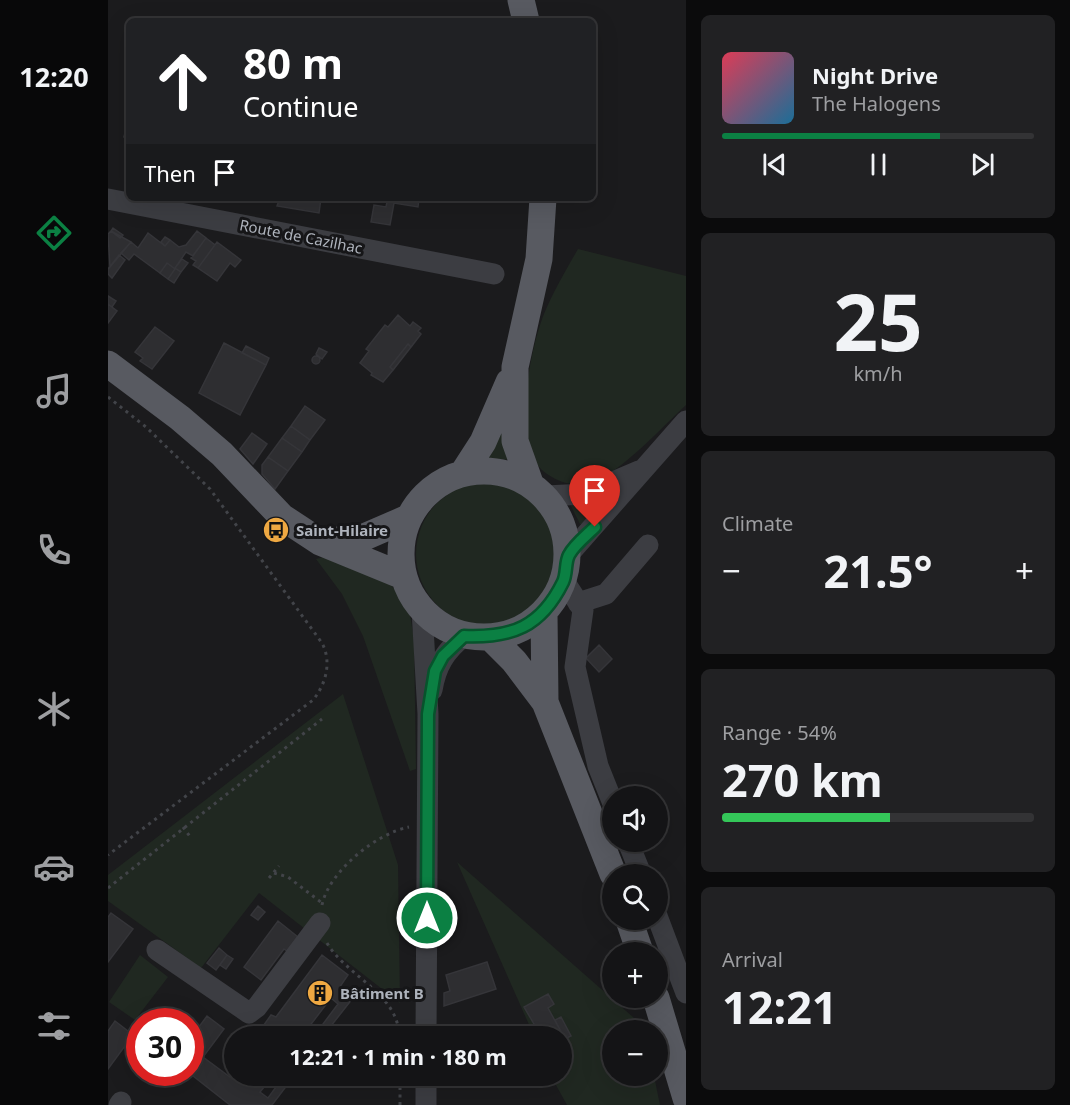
<!DOCTYPE html>
<meta charset="utf-8">
<style>
:root{--surface:#141416;--page:#212123;--text:#f1f3f6;--muted:#9d9ea1;--line:#333335;--accent:#0b8043}
body{margin:0;font-family:"Noto Sans",sans-serif;background:var(--page);color:var(--text);height:100vh;display:flex;flex-direction:column;font-size:22px;white-space:nowrap}
*{box-sizing:border-box;margin:0}
p{font-size:20px;color:var(--muted)}
.icon{flex:none;width:33px;height:33px;fill:none;stroke:currentColor;stroke-width:2;stroke-linecap:round;stroke-linejoin:round}
.map{position:relative;flex:1;overflow:hidden}
.drawer{display:flex;flex-direction:column;gap:15px;padding:15px;background:#0b0b0c;width:384px}
.drawer>*{flex:none}
.guide{position:absolute;left:18px;top:18px;width:470px;height:183px;border-radius:9px;box-shadow:0 6px 24px #0002,0 0 0 2px var(--line);background:#202124;color:#fff;overflow:hidden}
.buttons{position:absolute;left:494px;top:786px;display:grid;gap:12px}
.buttons a{display:grid;place-items:center;width:66px;height:66px;border-radius:50%;background:var(--surface);box-shadow:0 6px 24px #0002,0 0 0 2px var(--line);font-size:30px}
.speed{position:absolute;left:18px;top:1008px;display:flex;gap:12px;font-size:30px;font-weight:700;text-align:center}
.speed>*{display:grid;place-content:center;width:78px;height:78px;border-radius:50%;background:var(--surface);box-shadow:0 6px 24px #0002,0 0 0 2px var(--line);line-height:1}
.speed .limit{border:9px solid #d22;background:#fff;color:#111}
.pin{position:absolute;display:grid;place-items:center;width:51px;height:51px;color:#fff;margin:-62px -26px;border-radius:50% 50% 50% 0;rotate:-45deg;box-shadow:0 0 6px #0007}
.pin .icon{rotate:45deg}
.me{position:absolute;width:66px;margin:-33px;rotate:0deg;stroke-linejoin:round;filter:drop-shadow(0 0 4px #0008)}
.turn{display:flex;align-items:center;gap:21px;height:126px;padding:0 18px;font-size:27px}
.turn .icon{width:78px;height:78px;stroke-width:2.5}
.turn b{display:block;font-size:42px;line-height:51px}
.then{display:flex;align-items:center;height:57px;padding:0 18px;background:#0003;gap:12px;font-size:22px}
.big{font-size:45px;font-weight:700;line-height:1.1}
.drawer .tile{flex:1;display:flex;flex-direction:column;justify-content:center;gap:9px;min-width:0;padding:0 21px;border-radius:9px;background:var(--page)}
.drawer .dial{align-items:center;gap:0}
.dial b{font-size:78px;line-height:1}
.song{display:flex;align-items:center;gap:18px}
.cover{width:72px;height:72px;border-radius:9px;background:linear-gradient(135deg,hsl(350 70% 55%),hsl(200 70% 35%))}
.played{height:6px;border-radius:3px;background:linear-gradient(90deg,var(--accent) 70%,var(--line) 70%)}
.keys{display:flex;justify-content:space-around;direction:ltr}
.heat{display:flex;justify-content:space-between;align-items:center;font-size:33px;direction:ltr}
.charge{height:9px;border-radius:4px;background:linear-gradient(90deg,#34c759 54%,var(--line) 0)}
.trip{position:absolute;left:116px;top:1026px;width:348px;height:60px;border-radius:30px;background:var(--surface);box-shadow:0 6px 24px #0002,0 0 0 2px var(--line);font-weight:700;line-height:60px;text-align:center}
main{display:flex;flex:1;min-height:0}
.dock{display:flex;flex-direction:column;width:108px;justify-content:space-around;align-items:center;background:#080809;color:var(--muted)}
.dock .icon{width:42px;height:42px}
.dock .active{color:var(--accent)}
.dock b{font-size:27px;color:var(--text)}
.map>svg:first-child{display:block}
</style>
<main>
<nav class="dock">
<b>12:20</b>
<svg class="icon active" aria-label="directions" viewBox="0 0 24 24"><path d="M12 3l9 9-9 9-9-9zM9 14v-3h6M13 9l2 2-2 2"/></svg>
<svg class="icon" aria-label="music" viewBox="0 0 24 24"><path d="M9 18V5l10-2v13"/><circle cx="6" cy="18" r="3"/><circle cx="16" cy="16" r="3"/></svg>
<svg class="icon" aria-label="phone" viewBox="0 0 24 24"><path d="M5 4h4l2 5-3 2q2 4 5 5l2-3 5 2v4C11 20 4 13 5 4z"/></svg>
<svg class="icon" aria-label="climate" viewBox="0 0 24 24"><path d="M12 3v18M4 7l16 10M4 17L20 7"/></svg>
<svg class="icon" aria-label="car" viewBox="0 0 24 24"><path d="M5 17H2v-5l4-1 3-4h7l3 4 3 1v5h-3M9 17h6M6 11h13"/><circle cx="7" cy="17" r="2"/><circle cx="17" cy="17" r="2"/></svg>
<svg class="icon" aria-label="filters" viewBox="0 0 24 24"><path d="M4 7h16M4 17h16"/><circle cx="9" cy="7" r="2"/><circle cx="15" cy="17" r="2"/></svg>
</nav>
<div class="map">
<svg width="578" height="1105" viewBox="0 0 578 1105">
<rect width="100%" height="100%" fill="#1b1b1d"/>
<!-- green -->
<path fill="#202821" d="M470,249l108,27v129c-23,21 -64,66 -91,76 -17,7 -33,3 -48,-7 -38,-24 -17,-125 -3,-160 9,-22 22,-44 34,-65z
M390,422l15,38 -29,-2z
M308 554a72 72 0 1 1 144 0a72 72 0 1 1-144 0Z
M497,498l-22,26h-3l-9,-18 1,-2 22,-1z
M220,556l55,22 15,14 12,23 4,24 2,130 -6,2 -47,-135 -21,-42 -26,-35z
M235,694l55,171 2,138 -141,-110 -58,75 -93,-67v-26z
M349,862l185,163 1,5h-31v46h42l6,29h-93l-16,-29h10v-40h-27z
M32,955l28,22 -33,43 -26,-18z"/>
<!-- building -->
<path fill="#2e2e31" stroke="#353539" stroke-width="1.5" d="M18,129l3,1v8l-5,-1z
M172,198h41l-2,15 -42,-7z
M255,198h56l-1,9 -24,-4 -4,22 -19,-3 3,-17 12,2 1,-5z
M5,228l10,7 -3,3 -9,-7z
M3,231l20,11 -21,25 -2,-33z
M89,231l9,7 -13,18 -7,-4 -11,16 6,4 -7,11 -6,-4 7,-10 -8,-6 -7,10 -26,-19 -5,6 -8,-7 10,-11 7,6 10,-15 17,13 5,-6 9,7 7,-2z
M57,237l5,3 -5,6 -4,-4z
M98,238l9,7 -17,23 -5,-3 3,-4 -5,-3z
M109,242l24,18 -6,7 -5,-4 -13,18 -19,-13z
M11,255l6,5 -13,18 -4,-4v-5z
M74,259l6,4 -7,9 -6,-4z
M59,263l8,6 -7,10 -8,-6z
M0,296l8,5 -4,6 -4,-3z
M0,304l9,7 -9,12z
M290,315l12,11 3,-4 8,6 -3,3 3,3 -10,13 -3,-3 -18,23 3,3 -10,12 -12,-7 1,-2 -12,-10 9,-12 -3,-2 19,-24 3,2z
M47,327l19,14 -22,28 -12,-8 3,-3 -8,-6z
M116,343l42,22 -26,50 -41,-22z
M300,344l3,3 -18,23 -3,-3z
M138,346l23,12 -3,7 -24,-12z
M211,348l8,4 -5,7 -6,-5z
M204 360a4 4 0 1 1 8 0a4 4 0 1 1-8 0Z
M197,406l20,14 -15,20 -19,-14z
M183,426l19,14 -8,12 -20,-14z
M144,433l15,11 -14,20 -13,-15z
M174,438l20,14 -14,19 -20,-14z
M160,457l20,14 -13,18 -13,-15v-9z
M491,645l13,14 -13,13 -13,-14z
M150,906l7,6 -7,8 -7,-5z
M3,913l22,16 -25,33v-45z
M170,921l20,16 -11,14 -3,-2 -23,31 -17,-13z
M111,948l8,7 -11,15 -9,-7z
M119,955l6,4 -7,10 -6,-4z
M214,955l26,20 -9,13 14,10 -30,38h-9l24,-32 -7,-6 -29,38h-41l2,-3 -2,-4 10,-14 5,2z
M379,962l9,27 -52,17v-13l6,-2 -4,-16z
M440,994l6,10 -6,4 17,31 -4,3v-6h-20l-17,-29z
M45,1014l10,8h-16z
M99,1016l17,13 -21,28 27,20 4,-5v4h39l-13,16 8,6 16,-22h10l-22,29h-42l-42,-33h2v-33z
M453,1017l10,19 -6,3 -10,-19z
M7,1021l18,14 -25,34v-38z"/>
<g fill="none" stroke-linecap="round" stroke-linejoin="round">
<!-- path -->
<path stroke="#424449" stroke-width="3" stroke-dasharray="3 4.5" stroke-linecap="butt" d="M0,397l38,30 64,62 112,154c10,19 4,41 -9,57l-205,155
M75,827l8,11
M166,873l14,4 34,26
M161,878l10,-12
M0,888l214,-169
M214,905c7,-34 55,-72 87,-78
M219,943c19,33 72,51 72,93
M292,1105v-29"/>
<!-- minor -->
<path stroke="#3c3d42" stroke-width="21" d="M0,199l386,75
M438,496l39,-2 54,-23
M460,555l118,-134
M456,581l19,29 -8,57 23,99 14,35
M470,603l28,-9 42,-49
M314,610l6,104 -2,322
M324,690c4,-24 13,-39 32,-54
M520,842l13,32
M549,916l29,77
M49,950l92,63 8,-6 63,-84
M11,1105l2,-3
M318,1105v-29"/>
<!-- major -->
<path stroke="#585a61" stroke-width="27" d="M413,0l5,21
M0,364l72,54 42,36 60,63 38,25 83,34
M293 554a83 83 0 1 1 166 0a83 83 0 1 1-166 0Z
M355,473l20,-31 26,-60
M422,483l-15,-42v-74l24,-108 4,-61
M219,541l35,-3 46,-20
M436,613l1,89
M383,638l23,23 31,41 68,172
M521,920l11,32
M548,998l30,100"/>
</g>
<g fill="none" stroke-linecap="round" stroke-linejoin="round">
<!-- route casing -->
<g stroke="#07532c" stroke-width="15">
<path id="route" d="M319,918l1,-204 7,-43 8,-15 21,-20c48,2 77,-9 99,-54 4,-8 2,-20 6,-27 5,-10 18,-20 26,-28"/>
</g>
<!-- route -->
<use href="#route" stroke="#0b8043" stroke-width="10"/>
</g>
<!-- icons -->
<defs>
<g id="bus-disc" transform="scale(1.35)"><circle r="9.5" fill="#eea842" stroke="#161618"/><path d="M-5-6H5V4H4V6H2V4H-2V6H-4V4H-5ZM-3.5-4V0h7V-4ZM-3.5 1.2v1.5H-2V1.2ZM2 1.2v1.5H3.5V1.2Z" fill="#111"/></g>
<g id="building-disc" transform="scale(1.35)"><circle r="9.5" fill="#eea842" stroke="#161618"/><path d="M-4-6H4V6H1V3H-1V6H-4ZM-2.5-4.3h1.7v1.8h-1.7ZM.8-4.3h1.7v1.8H.8ZM-2.5-1h1.7V.8h-1.7ZM.8-1h1.7V.8H.8Z" fill="#111"/></g>
</defs>
<g fill-rule="evenodd">
<use href="#bus-disc" x="168" y="530"/>
<use href="#building-disc" x="212" y="993"/>
</g>
<g text-anchor="middle" dominant-baseline="central" stroke-width="6" stroke-linejoin="round" paint-order="stroke">
<!-- street labels -->
<g font-size="15" fill="#aeb3bc" stroke="#161618">
<text transform="translate(193 236) rotate(11)">Route de Cazilhac</text>
</g>
<!-- poi labels -->
<g font-size="15" font-weight="bold" fill="#aeb3bc" stroke="#161618" text-anchor="start">
<text x="188" y="530">Saint-Hilaire</text>
<text x="232" y="993">Bâtiment B</text>
</g>
</g>
</svg>
<div class="buttons">
<a><svg class="icon" aria-label="sound" viewBox="0 0 24 24"><path d="M4 9h4l5-4v14l-5-4H4zM17 9q2 3 0 6"/></svg></a>
<a><svg class="icon" aria-label="search" viewBox="0 0 24 24"><circle cx="10" cy="10" r="6"/><path d="M15 15l6 6"/></svg></a>
<a>+</a>
<a>−</a>
</div>
<div class="speed"><div class="limit">30</div></div>
<div class="pin" style="left:487px;top:527px;background:#d93025"><svg class="icon" aria-label="arrive" viewBox="0 0 24 24"><path d="M6 21V4h12l-3 4 3 4H6"/></svg></div>
<svg class="me" style="left:319px;top:918px" viewBox="-20 -20 40 40"><circle r="17" fill="#0b8043" stroke="#fff" stroke-width="3"/><path d="M0-11L8 9 0 5-8 9z" fill="#fff"/></svg>
<div class="trip">12:21 · 1 min · 180 m</div>
<div class="guide">
<div class="turn"><svg class="icon" aria-label="ahead" viewBox="0 0 24 24"><path d="M12 20V5M6 11l6-6 6 6"/></svg><div><b>80 m</b>Continue</div></div>
<div class="then">Then<svg class="icon" aria-label="arrive" viewBox="0 0 24 24"><path d="M6 21V4h12l-3 4 3 4H6"/></svg></div>
</div>
</div>
<section class="drawer">
<div class="tile">
<div class="song"><i class="cover"></i><div><b>Night Drive</b><p>The Halogens</p></div></div>
<div class="played"></div>
<div class="keys"><svg class="icon" aria-label="previous" viewBox="0 0 24 24"><path d="M18 5L8 12l10 7zM5 5v14"/></svg><svg class="icon" aria-label="pause" viewBox="0 0 24 24"><path d="M8 5v14M16 5v14"/></svg><svg class="icon" aria-label="next" viewBox="0 0 24 24"><path d="M6 5l10 7-10 7zM19 5v14"/></svg></div>
</div>
<div class="tile dial"><b>25</b><p>km/h</p></div>
<div class="tile"><p>Climate</p>
<div class="heat"><a>−</a><b class="big">21.5°</b><a>+</a></div>
</div>
<div class="tile"><p>Range · 54%</p><b class="big">270 km</b><div class="charge"></div></div>
<div class="tile"><p>Arrival</p><b class="big">12:21</b></div>
</section>
</main>
